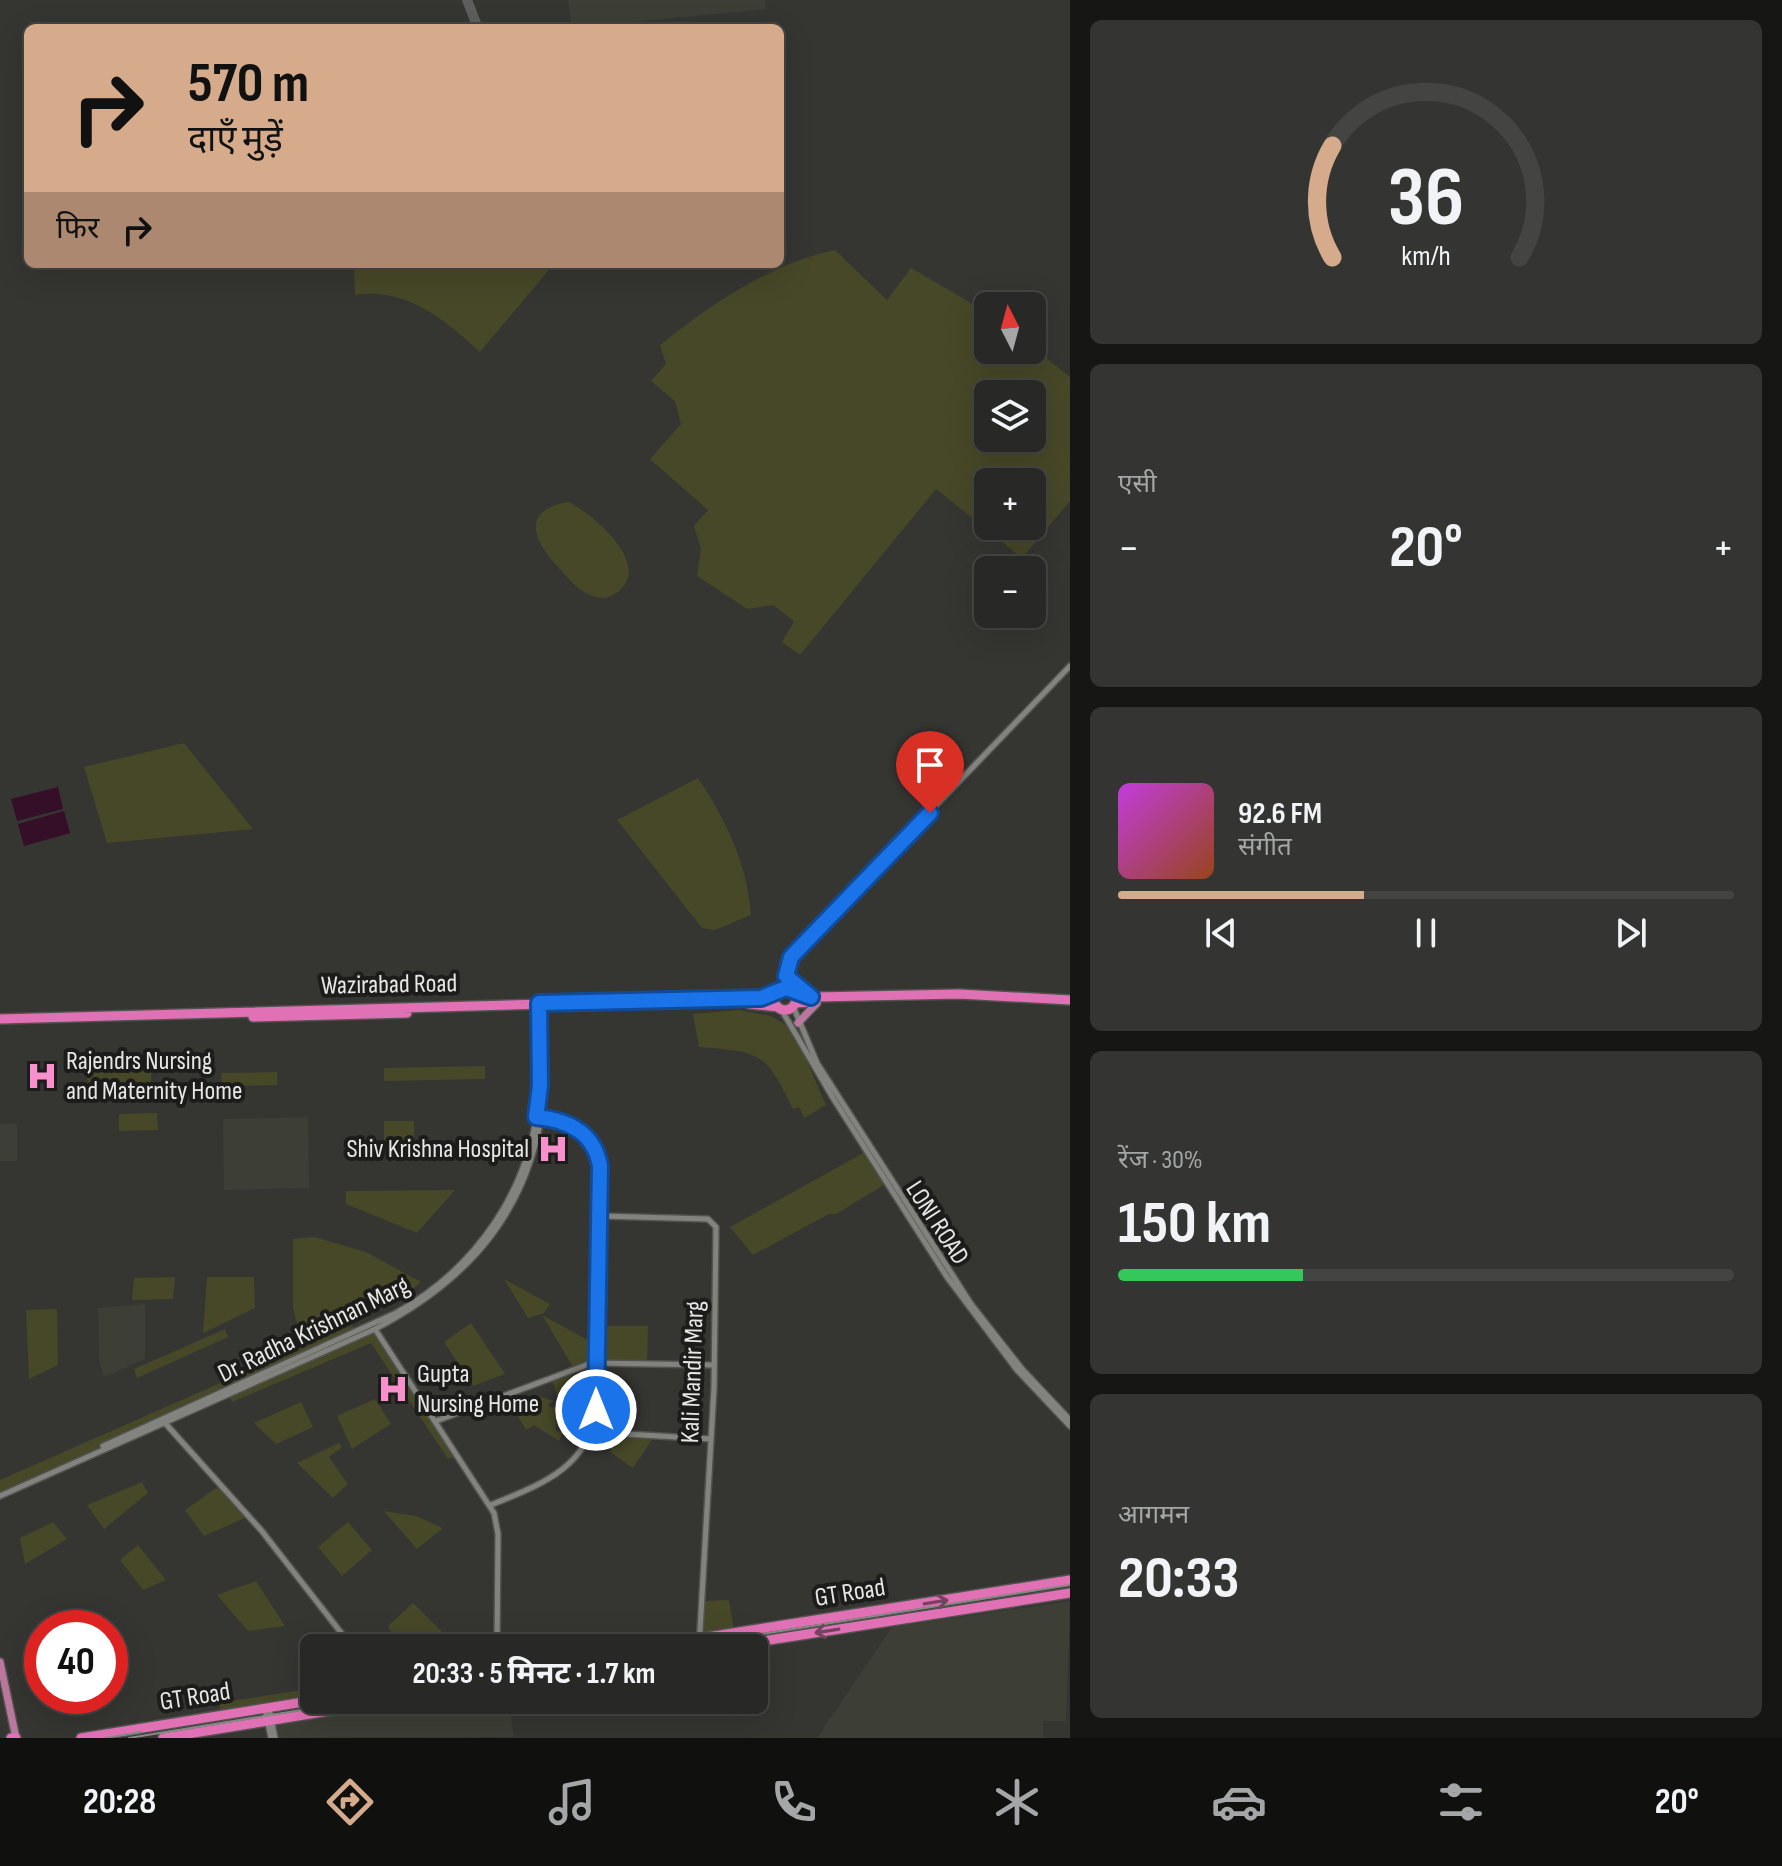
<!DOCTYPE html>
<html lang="hi">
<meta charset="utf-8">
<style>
:root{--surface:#282826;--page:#343432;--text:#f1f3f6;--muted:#a5a6a7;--line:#444443;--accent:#d6ab8b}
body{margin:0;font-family:"Sofia Sans Condensed","Noto Sans Devanagari",sans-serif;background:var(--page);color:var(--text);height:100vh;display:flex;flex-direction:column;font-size:30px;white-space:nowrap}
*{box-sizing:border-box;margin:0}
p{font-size:26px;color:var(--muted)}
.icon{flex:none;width:44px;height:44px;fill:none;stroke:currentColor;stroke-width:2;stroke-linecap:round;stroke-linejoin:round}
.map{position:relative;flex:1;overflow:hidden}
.details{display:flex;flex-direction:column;gap:20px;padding:20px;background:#161615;width:712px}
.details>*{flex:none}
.hud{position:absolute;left:24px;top:24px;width:760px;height:244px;border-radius:12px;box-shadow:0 8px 32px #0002,0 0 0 2px var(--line);background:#d6ab8b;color:#111;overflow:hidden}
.needle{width:52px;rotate:354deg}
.buttons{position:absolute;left:974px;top:292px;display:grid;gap:16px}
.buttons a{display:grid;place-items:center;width:72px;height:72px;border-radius:12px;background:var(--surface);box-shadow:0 8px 32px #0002,0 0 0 2px var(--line);font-size:40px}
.speed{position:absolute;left:24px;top:1610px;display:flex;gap:16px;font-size:40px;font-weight:700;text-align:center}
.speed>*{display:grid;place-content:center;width:104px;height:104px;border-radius:50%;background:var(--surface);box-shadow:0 8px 32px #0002,0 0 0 2px var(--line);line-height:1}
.speed .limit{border:12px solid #d22;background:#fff;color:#111}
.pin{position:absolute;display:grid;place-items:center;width:68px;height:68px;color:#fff;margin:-82px -34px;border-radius:50% 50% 50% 0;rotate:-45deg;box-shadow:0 0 8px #0007}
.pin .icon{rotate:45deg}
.me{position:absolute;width:88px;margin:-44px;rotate:0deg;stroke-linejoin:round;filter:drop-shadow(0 0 6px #0008)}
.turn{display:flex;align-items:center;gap:28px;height:168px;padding:0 32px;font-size:36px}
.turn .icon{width:104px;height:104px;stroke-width:2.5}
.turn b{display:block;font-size:56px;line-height:68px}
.then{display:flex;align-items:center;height:76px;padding:0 32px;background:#0003;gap:16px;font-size:30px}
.big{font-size:60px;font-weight:700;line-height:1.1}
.details .tile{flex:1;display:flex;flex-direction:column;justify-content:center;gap:12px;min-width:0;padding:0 28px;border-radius:12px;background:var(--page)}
.details .dial{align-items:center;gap:0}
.dial svg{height:208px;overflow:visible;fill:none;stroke:var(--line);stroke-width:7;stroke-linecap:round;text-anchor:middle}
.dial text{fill:var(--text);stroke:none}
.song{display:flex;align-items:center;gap:24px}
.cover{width:96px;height:96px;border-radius:12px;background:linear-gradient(135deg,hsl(290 70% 55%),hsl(20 70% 35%))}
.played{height:8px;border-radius:4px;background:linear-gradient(90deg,var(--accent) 40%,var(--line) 40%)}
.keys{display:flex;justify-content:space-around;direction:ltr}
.heat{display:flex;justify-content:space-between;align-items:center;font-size:44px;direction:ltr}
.charge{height:12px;border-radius:6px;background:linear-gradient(90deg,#34c759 30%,var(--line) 0)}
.trip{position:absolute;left:300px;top:1634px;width:468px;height:80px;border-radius:12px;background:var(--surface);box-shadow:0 8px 32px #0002,0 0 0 2px var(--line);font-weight:700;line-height:80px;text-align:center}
.tabs{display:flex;height:128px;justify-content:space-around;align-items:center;background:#10100f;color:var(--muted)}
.tabs .icon{width:56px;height:56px}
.tabs .on{color:var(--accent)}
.tabs b{font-size:36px;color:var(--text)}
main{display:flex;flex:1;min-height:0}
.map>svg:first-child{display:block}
</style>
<main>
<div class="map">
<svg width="1070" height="1738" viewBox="0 0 1070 1738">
<rect width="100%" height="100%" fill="#353532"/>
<!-- built -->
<path fill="#3d3e35" d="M568,0h197l1,9 -194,19z
M308,1117l1,71 -85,2 -1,-71z
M17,1123v38h-17v-37z
M145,1304v55l-41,18 -5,-17 -1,-52z
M1070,1601l-4,120h-23l1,17h-227l75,-111z
M430,1700h78l6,37 -237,1 -2,-13z"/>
<!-- green -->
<path fill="#474828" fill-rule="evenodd" d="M835,250l52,50 24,-32 77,45v37h44v-3l38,30v124l-48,57 -86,-69 -136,166 -18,-13 12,-21 -21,-16 -26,4 -50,-33 4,-27 -7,-23 14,-16 -58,-51 31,-35 -6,-23 -24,-20 15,-17 -6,-19c49,-40 113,-83 175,-95zM1032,394v44h-44v-44zM1032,482v44h-44v-44z
M354,264h187l7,7 -68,81c-35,-32 -74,-65 -125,-57z
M569,502c24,12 83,62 50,89 -7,5 -14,9 -23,6 -17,-4 -27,-18 -38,-30 -25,-27 -38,-57 11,-65z
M184,743l69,86 -146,14 -23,-76z
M698,778c28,42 49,85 53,137l-36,15 -13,-2 -85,-108z
M739,1010l32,6 22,13 33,76 -22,13 -5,-11 -6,2c-28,-57 -31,-57 -94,-62l-6,-33z
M485,1066v13l-101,2v-13z
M151,1071v17l-63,2 -1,-18z
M277,1072v13l-55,1 -1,-13z
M157,1113l1,17 -39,1v-17z
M384,1121h30v31l-30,1z
M865,1152l22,31 -51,31h-7l-76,41 -23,-28z
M455,1190l-38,43 -71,-29v-13z
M314,1237l52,15 55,30 -17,14 -102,46 -9,-34v-69z
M175,1277l-2,22 -41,1 2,-22z
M207,1277h47l1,31 -52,25z
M504,1279l46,25 -6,9 -16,5z
M57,1309l1,56 -29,14 -3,-69z
M542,1315l53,29 -1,16 -21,7z
M471,1323l34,51 -32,12 -29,-44z
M352,1325l4,8 -356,162v-15z
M600,1326h48l-1,35 -48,-1z
M225,1329l3,8 -91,41 -3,-9z
M372,1332l86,123 -10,4 -77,-116 -139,59 -3,-7z
M570,1373l2,6 23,-3 -7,36 -15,-10 -14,-2 -7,-19z
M534,1395l20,6 -6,4 4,3 9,-6 11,10 -3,7 -12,-2 -1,14 7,1 -4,9 -25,-16 -8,5 -10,-17z
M375,1399l16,25 -39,25 -15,-33z
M301,1402l12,25 -37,17 -22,-21z
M615,1436l38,2 -20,30 -23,-16z
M339,1443l3,4 -13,10 19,27 -15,14 -36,-35z
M142,1482l6,11 -44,36 -17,-24z
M219,1486l26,32 -41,18 -19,-26z
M384,1511l32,5 27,12 -26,21z
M53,1522l14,17 -42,25 -5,-26z
M348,1522l24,28 -30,26 -24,-29z
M138,1545l28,35 -23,10 -23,-30z
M256,1581l29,45 -37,5 -31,-36z
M729,1600l5,29 -31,3v-31z
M413,1603l30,30 -47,8 -8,-15z
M314,1688v12l-92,15 -3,-12z"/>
<!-- water -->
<path fill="#350e27" d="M58,787l5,22 -46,12 -6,-22z
M64,811l6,22 -46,13 -6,-22z"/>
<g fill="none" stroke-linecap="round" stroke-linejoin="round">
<!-- taxiway -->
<path stroke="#5e5e5c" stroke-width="10" d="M467,0l11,28"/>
<!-- minor casing -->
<g stroke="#52524f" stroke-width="8">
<path id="minor" d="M806,993l-20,-17 1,-12 9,-13 274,-285
M793,1006l24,57 154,241 51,65 48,51
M781,1009l52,89 114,179 70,93 53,56
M600,1216l108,3 8,8 -2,161 -15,260
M375,1329l119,184 4,21 -1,114
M436,1421l156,-58 122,2
M165,1423l96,107 92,118
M591,1432l120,7
M103,1446l293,-133c81,-45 135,-124 143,-217 3,-30 0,-62 0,-93
M0,1496l375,-167c96,-50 157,-121 169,-232 3,-31 0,-62 0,-93
M491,1505c48,-20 97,-36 105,-95l3,-248c-7,-31 -32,-42 -61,-45
M269,1708l6,30
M265,1709l6,29"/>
</g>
<!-- major casing -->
<g stroke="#52524f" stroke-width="10">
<path id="major" d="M798,1023l19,-20
M0,1662l16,76"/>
</g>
<!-- highway casing -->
<g stroke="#52524f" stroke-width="12">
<path id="highway" d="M774 999a11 11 0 1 1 22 0a11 11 0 1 1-22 0Z
M794,994l22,3 143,-3 111,6
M795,1003l20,-1
M749,1004l29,3
M253,1017l154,-4
M0,1019l761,-21 17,-7
M637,1648l433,-68
M718,1648l352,-55
M11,1738h5
M81,1738l235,-38
M163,1738l233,-38"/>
</g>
<!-- minor -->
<use href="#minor" stroke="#82827e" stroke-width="5"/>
<!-- major -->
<use href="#major" stroke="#bb789f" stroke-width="7"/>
<!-- highway -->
<use href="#highway" stroke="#e171b5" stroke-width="9"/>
<!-- rail -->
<path stroke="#888886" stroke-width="2" d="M674,1648l396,-63
M105,1738l36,-6
M129,1738l234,-38"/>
</g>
<!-- one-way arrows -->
<defs><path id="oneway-shaft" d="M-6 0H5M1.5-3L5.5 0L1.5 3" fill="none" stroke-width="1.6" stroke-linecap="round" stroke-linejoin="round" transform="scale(2)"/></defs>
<g stroke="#754360">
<use href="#oneway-shaft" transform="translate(936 1602) rotate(-9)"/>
<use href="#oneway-shaft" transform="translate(827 1631) rotate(171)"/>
</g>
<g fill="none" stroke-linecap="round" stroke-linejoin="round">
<!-- route casing -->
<g stroke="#114b97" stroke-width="20">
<path id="route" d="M596,1410l4,-244c-6,-34 -32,-46 -64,-49l4,-31 -1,-83 222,-5 25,-10 25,9 -25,-21 5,-19 139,-144"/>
</g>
<!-- route -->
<use href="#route" stroke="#1a73e8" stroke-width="14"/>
</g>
<!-- icons -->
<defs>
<g id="hospital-bare" transform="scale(2.4)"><path d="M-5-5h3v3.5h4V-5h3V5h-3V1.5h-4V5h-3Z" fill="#f790cd" stroke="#1c1d1b" stroke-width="2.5" paint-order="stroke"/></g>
</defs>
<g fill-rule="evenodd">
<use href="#hospital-bare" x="42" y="1076"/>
<use href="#hospital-bare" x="553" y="1149"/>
<use href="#hospital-bare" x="393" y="1389"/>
</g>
<g text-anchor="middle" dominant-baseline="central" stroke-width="8" stroke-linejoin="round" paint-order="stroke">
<!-- street labels -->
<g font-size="26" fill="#e7e7e5" stroke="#1c1d1b">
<text transform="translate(389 985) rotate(-1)">Wazirabad Road</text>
<text transform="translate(937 1223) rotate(57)">LONI ROAD</text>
<text transform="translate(314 1330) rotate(-26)">Dr. Radha Krishnan Marg</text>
<text transform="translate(693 1372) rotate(-88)">Kali Mandir Marg</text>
<text transform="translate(850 1593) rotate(-9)">GT Road</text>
<text transform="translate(195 1697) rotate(-9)">GT Road</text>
</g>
<!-- poi labels -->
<g font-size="26" fill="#e7e7e5" stroke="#1c1d1b" text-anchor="start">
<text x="66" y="1061">Rajendrs Nursing<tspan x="66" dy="30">and Maternity Home</tspan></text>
<text x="529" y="1149" text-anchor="end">Shiv Krishna Hospital</text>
<text x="417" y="1374">Gupta<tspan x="417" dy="30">Nursing Home</tspan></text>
</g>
</g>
</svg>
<div class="buttons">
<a><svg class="needle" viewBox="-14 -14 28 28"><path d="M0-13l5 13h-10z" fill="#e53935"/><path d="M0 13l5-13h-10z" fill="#a5a6a7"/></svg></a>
<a><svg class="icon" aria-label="layers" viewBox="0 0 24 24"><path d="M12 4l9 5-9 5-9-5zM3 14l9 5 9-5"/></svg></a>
<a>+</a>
<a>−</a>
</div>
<div class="speed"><div class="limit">40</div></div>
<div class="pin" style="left:930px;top:813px;background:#d93025"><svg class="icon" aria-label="arrive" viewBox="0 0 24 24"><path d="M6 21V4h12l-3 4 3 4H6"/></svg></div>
<svg class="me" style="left:596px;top:1410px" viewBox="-20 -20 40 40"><circle r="17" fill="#1a73e8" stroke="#fff" stroke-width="3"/><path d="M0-11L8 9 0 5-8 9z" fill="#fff"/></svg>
<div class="trip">20:33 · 5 मिनट · 1.7 km</div>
<div class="hud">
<div class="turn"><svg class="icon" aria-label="right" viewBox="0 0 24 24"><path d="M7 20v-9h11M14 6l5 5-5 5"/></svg><div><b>570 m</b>दाएँ मुड़ें</div></div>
<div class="then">फिर<svg class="icon" aria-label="right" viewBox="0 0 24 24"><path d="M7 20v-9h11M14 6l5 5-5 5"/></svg></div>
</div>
</div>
<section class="details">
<div class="tile dial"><svg viewBox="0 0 100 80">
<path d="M14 69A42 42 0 1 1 86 69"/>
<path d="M14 69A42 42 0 0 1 14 26" stroke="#d6ab8b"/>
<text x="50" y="56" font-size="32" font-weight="700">36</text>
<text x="50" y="72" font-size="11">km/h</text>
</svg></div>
<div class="tile"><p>एसी</p>
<div class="heat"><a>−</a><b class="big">20°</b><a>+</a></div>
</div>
<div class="tile">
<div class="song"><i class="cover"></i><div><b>92.6 FM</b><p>संगीत</p></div></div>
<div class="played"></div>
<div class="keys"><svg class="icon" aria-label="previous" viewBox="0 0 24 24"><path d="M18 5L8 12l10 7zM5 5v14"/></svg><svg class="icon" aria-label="pause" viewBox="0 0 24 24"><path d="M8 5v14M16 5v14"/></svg><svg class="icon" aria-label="next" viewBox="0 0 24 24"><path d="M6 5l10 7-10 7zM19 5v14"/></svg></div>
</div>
<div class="tile"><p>रेंज · 30%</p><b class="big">150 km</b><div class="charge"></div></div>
<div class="tile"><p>आगमन</p><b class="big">20:33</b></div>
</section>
</main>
<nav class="tabs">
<b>20:28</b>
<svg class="icon on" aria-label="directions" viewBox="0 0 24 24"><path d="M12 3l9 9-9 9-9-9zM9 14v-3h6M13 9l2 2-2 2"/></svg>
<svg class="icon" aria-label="music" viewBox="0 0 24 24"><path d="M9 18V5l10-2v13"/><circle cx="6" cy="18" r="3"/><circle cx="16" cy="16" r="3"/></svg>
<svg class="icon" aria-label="phone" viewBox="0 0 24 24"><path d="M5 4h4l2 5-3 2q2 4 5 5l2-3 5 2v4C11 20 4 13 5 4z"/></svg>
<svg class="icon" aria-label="climate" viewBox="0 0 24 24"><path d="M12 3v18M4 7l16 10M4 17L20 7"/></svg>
<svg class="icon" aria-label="car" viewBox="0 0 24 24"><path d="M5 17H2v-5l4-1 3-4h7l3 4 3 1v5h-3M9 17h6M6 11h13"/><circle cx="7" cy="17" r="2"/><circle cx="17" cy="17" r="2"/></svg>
<svg class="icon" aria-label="filters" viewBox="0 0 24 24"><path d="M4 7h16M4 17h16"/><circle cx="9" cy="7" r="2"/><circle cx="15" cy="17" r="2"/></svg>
<b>20°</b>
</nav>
